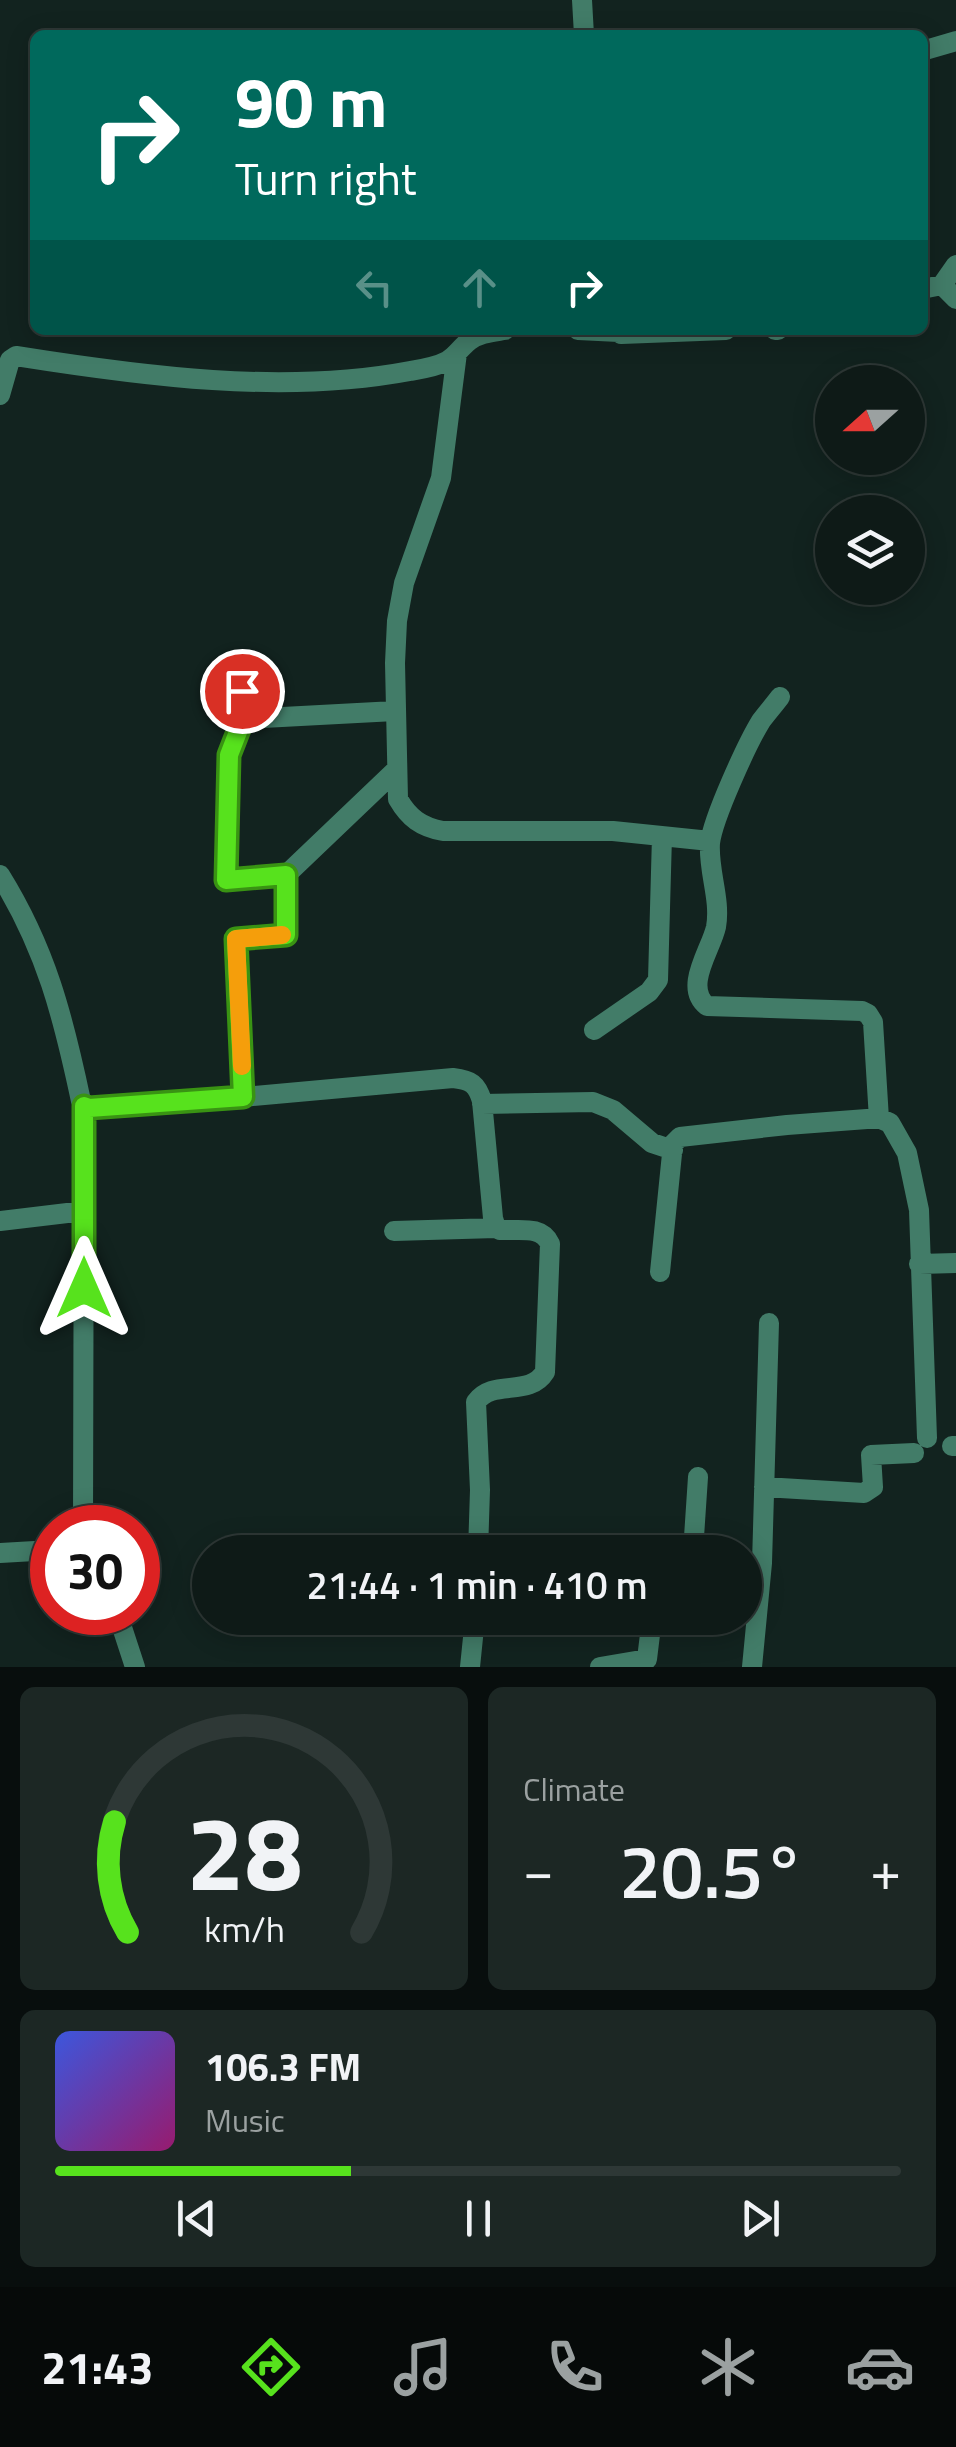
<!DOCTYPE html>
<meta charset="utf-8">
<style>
:root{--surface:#0e1a17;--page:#1c2724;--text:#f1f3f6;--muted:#9ba1a1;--line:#2e3836;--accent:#57e21d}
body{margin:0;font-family:"Titillium Web",sans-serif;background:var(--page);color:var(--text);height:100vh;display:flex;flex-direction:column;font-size:38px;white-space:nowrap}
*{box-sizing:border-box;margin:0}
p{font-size:32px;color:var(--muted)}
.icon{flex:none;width:55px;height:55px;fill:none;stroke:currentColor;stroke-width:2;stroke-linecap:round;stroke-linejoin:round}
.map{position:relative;height:1667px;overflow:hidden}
.drawer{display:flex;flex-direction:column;gap:20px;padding:20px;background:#080e0d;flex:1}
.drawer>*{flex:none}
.banner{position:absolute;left:30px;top:30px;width:898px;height:305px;border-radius:15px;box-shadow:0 5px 25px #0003,0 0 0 2px var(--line);background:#00695c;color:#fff;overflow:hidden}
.needle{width:65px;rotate:249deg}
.tools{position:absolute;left:815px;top:365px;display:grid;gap:20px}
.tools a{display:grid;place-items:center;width:110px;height:110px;border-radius:50%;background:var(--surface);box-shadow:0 5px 25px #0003,0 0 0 2px var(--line);font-size:50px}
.speed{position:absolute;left:30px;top:1505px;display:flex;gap:20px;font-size:50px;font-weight:700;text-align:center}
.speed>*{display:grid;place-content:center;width:130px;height:130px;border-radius:50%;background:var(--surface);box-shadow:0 5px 25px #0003,0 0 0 2px var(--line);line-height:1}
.speed .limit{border:15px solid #d22;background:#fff;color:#111}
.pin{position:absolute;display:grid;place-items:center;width:85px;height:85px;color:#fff;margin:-42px;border:5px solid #fff;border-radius:50%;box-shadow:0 2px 10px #0007}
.me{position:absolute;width:110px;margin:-55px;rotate:0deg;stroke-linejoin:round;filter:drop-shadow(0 0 8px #0008)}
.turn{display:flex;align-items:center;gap:35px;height:210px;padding:0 40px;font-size:45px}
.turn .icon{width:130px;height:130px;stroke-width:2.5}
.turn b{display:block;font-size:70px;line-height:85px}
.lanes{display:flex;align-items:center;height:95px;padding:0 40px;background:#0003;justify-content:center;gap:50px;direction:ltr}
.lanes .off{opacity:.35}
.big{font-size:75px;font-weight:600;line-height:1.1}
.drawer .widget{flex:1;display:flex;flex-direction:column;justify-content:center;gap:15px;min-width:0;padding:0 35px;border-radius:15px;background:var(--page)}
.drawer .dial{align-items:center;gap:0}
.dial svg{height:260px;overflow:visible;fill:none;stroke:var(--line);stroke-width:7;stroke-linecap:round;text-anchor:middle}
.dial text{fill:var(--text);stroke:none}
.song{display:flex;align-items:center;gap:30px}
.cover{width:120px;height:120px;border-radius:15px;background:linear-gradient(135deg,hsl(230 70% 55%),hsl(320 70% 35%))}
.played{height:10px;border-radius:5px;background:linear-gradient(90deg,var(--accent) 35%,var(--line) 35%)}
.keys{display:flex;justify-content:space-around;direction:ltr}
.heat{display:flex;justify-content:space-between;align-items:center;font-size:55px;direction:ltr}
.drawer .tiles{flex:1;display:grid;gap:20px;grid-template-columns:1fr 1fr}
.widget:last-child{grid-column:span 2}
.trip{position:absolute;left:192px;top:1535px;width:570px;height:100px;border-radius:50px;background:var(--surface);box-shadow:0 5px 25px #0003,0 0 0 2px var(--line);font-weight:600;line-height:100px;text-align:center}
.tabs{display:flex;height:160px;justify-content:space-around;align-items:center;background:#060a09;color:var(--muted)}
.tabs .icon{width:70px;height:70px}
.tabs .current{color:var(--accent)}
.tabs b{font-size:45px;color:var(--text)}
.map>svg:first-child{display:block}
</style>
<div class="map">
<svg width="956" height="1667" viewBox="0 0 956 1667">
<rect width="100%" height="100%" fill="#12231f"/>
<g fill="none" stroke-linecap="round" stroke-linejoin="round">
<!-- minor -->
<path stroke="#427c68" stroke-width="20" d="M582,0l2,35
M922,51l34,-10
M942,285l14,-20
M922,289l20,-4 14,14
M578,330l41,2
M618,330l3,4 105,-4
M775,330h3
M457,353l-16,125 -37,105 -7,38 -2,42 3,136c11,19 23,28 45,32h170l97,10
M0,395l10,-35 6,-4c126,20 267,39 394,15 12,-2 26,-4 37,-10 9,-5 14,-14 22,-20 10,-8 24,-9 36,-11
M242,663l1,56 -14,36 -3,125 60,-5
M780,697c-6,8 -13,16 -19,24 -14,23 -48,97 -51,122 -2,28 11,56 6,84 -5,23 -33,60 -9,79l155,5 6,3 5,8 6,97
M243,719l152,-8
M0,875c46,74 63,141 81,226l8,6 154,-10 210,-19c18,2 24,6 29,23l11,117 3,10 4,2c19,1 42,-5 50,14l-5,128c-16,26 -52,6 -69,30l4,88 -2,62
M594,1030l55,-38 9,-12 4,-144
M243,1097l-6,-158 50,-4 -1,-60 110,-105
M482,1104l111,-2 20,8 39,33 21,7
M0,1221l84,-10
M394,1231l102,-3
M919,1264l37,-1
M660,1272l13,-128 7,-7 107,-12 80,-6h14l9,4 17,30 12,57 8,228
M952,1446h4
M764,1487l100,6 9,-6 -2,-32 43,-2
M83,1528l1,-423
M658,1552l1,-8
M693,1552l5,-75
M0,1553l52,-3
M117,1612l18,55
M470,1667l5,-49
M600,1667l47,-8 5,-41
M752,1667l10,-104 7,-240"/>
</g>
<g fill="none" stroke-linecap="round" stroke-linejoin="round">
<!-- route casing -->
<g stroke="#399313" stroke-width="25">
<path id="route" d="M84,1288v-182l5,2 154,-11 -7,-158 50,-4v-60l-60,5 3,-125 14,-36 -1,-28"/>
</g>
<!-- route -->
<use href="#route" stroke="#57e21d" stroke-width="18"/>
<!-- slow -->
<path stroke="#f59e0b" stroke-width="18" d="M242,1066l-6,-127 46,-4"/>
</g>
</svg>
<div class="tools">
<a><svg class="needle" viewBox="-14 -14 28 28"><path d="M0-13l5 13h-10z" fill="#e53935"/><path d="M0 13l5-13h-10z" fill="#9ba1a1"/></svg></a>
<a><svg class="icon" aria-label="layers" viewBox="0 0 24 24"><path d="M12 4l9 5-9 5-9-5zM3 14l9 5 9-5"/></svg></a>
</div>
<div class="speed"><div class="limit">30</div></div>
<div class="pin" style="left:242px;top:691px;background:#d93025"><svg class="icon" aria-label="arrive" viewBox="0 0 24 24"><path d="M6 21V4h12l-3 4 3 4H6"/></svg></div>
<svg class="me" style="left:84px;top:1288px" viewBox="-20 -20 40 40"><path d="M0-17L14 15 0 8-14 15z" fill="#57e21d" stroke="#fff" stroke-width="4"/></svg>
<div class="trip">21:44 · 1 min · 410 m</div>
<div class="banner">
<div class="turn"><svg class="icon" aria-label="right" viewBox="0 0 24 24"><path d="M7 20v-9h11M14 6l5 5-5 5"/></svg><div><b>90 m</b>Turn right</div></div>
<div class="lanes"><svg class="icon off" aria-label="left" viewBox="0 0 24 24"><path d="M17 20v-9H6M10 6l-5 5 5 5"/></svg><svg class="icon off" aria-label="ahead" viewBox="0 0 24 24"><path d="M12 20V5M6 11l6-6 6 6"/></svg><svg class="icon" aria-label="right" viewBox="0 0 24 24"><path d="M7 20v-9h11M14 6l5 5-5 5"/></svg></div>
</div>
</div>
<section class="drawer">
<div class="tiles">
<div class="widget dial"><svg viewBox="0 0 100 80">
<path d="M14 69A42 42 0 1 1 86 69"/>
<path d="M14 69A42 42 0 0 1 10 35" stroke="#57e21d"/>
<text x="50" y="56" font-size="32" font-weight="700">28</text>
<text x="50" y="72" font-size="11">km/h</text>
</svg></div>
<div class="widget"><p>Climate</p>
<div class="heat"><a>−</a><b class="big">20.5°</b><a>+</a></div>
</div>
<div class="widget">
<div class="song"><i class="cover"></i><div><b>106.3 FM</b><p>Music</p></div></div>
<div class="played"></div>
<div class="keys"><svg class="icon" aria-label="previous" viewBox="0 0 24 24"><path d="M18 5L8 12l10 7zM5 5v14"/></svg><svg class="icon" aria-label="pause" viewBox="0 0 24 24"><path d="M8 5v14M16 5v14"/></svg><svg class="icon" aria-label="next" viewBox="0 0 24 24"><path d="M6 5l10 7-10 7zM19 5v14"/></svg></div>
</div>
</div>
</section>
<nav class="tabs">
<b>21:43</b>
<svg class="icon current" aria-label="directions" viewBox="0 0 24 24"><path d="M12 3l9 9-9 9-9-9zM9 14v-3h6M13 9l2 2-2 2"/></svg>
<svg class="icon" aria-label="music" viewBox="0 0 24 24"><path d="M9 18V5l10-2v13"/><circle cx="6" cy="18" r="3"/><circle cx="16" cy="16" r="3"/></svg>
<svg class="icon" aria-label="phone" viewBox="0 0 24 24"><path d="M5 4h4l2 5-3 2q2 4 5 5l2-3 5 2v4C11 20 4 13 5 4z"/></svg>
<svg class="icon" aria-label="climate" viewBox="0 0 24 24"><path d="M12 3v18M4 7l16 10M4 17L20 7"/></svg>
<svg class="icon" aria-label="car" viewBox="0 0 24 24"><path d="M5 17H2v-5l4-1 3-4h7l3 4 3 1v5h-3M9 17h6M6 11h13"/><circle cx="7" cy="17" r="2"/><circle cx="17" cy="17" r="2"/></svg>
</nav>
